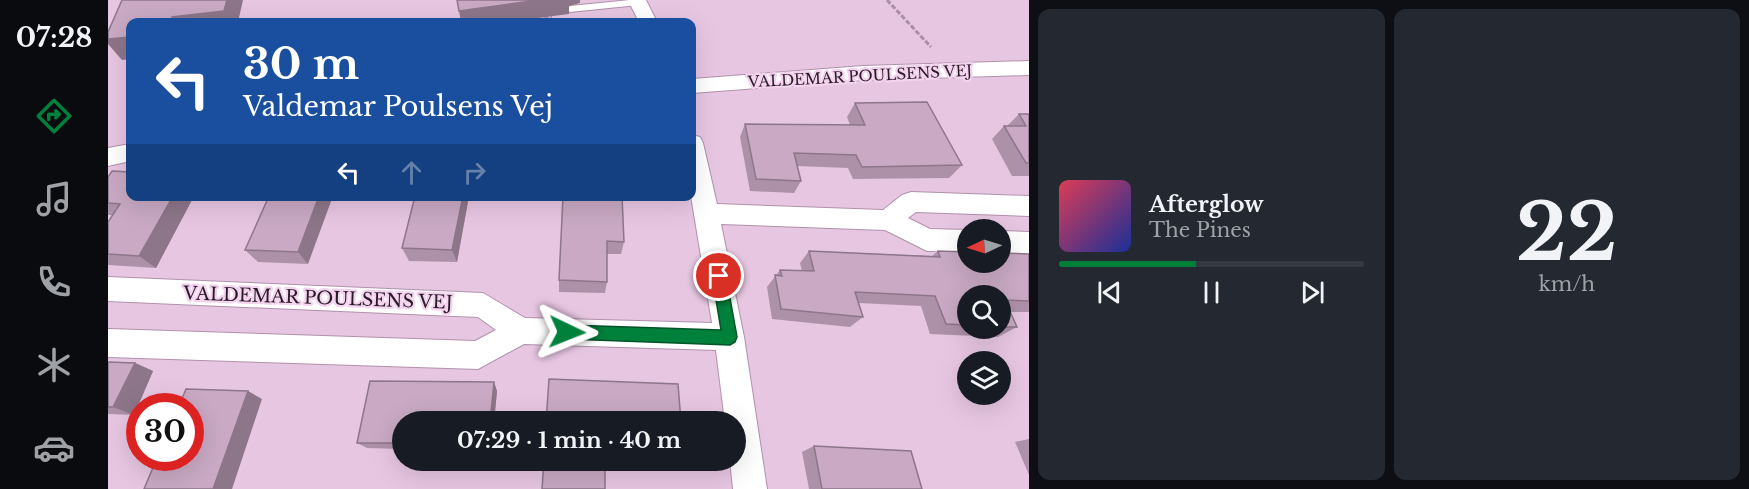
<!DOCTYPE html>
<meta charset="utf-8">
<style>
:root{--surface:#171b24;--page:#242831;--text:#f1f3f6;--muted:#9ea1a6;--line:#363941;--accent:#00813b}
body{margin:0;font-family:"Libre Baskerville",serif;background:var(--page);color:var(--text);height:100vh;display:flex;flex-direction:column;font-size:22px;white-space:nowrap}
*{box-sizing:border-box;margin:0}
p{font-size:20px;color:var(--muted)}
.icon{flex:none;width:33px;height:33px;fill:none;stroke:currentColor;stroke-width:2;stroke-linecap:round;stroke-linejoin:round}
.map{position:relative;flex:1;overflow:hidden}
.side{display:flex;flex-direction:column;gap:9px;padding:9px;background:#0d0f14;width:720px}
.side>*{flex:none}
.guide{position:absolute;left:18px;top:18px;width:570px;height:183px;border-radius:12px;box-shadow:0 6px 24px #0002;background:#1a4fa0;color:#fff;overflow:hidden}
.needle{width:39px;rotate:266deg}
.tools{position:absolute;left:849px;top:219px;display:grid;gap:12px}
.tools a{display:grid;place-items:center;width:54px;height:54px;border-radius:50%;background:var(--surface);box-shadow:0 6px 24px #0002;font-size:30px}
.speed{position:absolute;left:18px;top:393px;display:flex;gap:12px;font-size:30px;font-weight:700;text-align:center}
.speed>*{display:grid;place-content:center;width:78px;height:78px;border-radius:50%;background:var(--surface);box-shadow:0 6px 24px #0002;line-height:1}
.speed .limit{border:9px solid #d22;background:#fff;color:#111}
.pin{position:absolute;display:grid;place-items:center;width:51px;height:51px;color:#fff;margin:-26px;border:3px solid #fff;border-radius:50%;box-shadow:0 2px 6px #0007}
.me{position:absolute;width:66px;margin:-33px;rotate:92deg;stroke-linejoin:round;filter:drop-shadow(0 0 4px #0008)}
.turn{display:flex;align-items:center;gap:21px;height:126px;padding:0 18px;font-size:27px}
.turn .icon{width:78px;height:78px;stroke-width:2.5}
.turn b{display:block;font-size:42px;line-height:51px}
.lanes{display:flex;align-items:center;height:57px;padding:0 18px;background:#0003;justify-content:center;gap:30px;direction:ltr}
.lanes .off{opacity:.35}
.side .card{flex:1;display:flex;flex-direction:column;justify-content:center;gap:9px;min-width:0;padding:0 21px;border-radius:12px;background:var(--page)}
.side .dial{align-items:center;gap:0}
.dial b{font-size:78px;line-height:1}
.song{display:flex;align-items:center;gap:18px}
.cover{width:72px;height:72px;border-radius:9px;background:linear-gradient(135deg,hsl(350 70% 55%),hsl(230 70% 35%))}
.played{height:6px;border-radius:3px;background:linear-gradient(90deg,var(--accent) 45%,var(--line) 45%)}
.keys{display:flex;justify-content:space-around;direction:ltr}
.side .tiles{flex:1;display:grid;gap:9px;grid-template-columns:repeat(2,1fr)}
.trip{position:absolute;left:284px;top:411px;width:354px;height:60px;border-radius:30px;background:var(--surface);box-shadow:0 6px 24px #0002;font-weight:700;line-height:60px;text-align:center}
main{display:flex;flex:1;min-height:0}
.menu{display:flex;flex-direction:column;width:108px;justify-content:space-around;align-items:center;background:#090b0e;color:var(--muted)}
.menu .icon{width:42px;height:42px}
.menu .on{color:var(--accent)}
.menu b{font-size:27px;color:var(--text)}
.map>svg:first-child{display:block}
</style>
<main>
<nav class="menu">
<b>07:28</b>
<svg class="icon on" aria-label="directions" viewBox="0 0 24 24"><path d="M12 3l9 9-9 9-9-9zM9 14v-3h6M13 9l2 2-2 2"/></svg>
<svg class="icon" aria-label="music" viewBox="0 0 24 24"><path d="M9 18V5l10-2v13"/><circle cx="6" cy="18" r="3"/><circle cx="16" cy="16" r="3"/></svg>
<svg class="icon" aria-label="phone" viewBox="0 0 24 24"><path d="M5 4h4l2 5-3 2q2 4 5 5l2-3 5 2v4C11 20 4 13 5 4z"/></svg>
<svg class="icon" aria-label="climate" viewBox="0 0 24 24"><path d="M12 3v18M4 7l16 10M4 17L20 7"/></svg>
<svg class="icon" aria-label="car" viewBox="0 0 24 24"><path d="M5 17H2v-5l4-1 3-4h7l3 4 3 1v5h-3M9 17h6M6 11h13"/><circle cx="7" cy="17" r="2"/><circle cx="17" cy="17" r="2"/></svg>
</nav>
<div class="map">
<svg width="921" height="489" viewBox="0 0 921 489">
<rect width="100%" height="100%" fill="#e7c6e2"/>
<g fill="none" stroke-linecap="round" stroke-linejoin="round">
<!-- lane casing -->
<g stroke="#b091ac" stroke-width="2">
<path id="lane" d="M522,0h11l2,2 -5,3 -68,7 -5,-3 5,-3z"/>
</g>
<!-- street casing -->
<g stroke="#b091ac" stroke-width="2">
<path id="street" d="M520,0h18l11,22h-18z
M921,61v14l-166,5 -171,13v-14l171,-13z
M584,135l8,2 3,6 14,61 166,6 19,-15 9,-3 118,4v20l-113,-4 -8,6 22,11 38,1v22l-41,-1 -42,-21 -164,-6 23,113 23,152h-34l-3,-29h5v-38h-10l-9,-72 -192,-6 -46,25 -370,-12v-28l367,12 21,-11 -18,-13 -370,-16v-24l375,16 42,25 187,5 -21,-127z
M22,144v17l-22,5v-18z
M892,231l29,1v22l-29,-1z"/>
</g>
<!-- path -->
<path stroke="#aa90a6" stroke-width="3" stroke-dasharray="5 2" stroke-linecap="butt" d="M779,0l44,47
M408,22l36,-5"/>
<!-- lane -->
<use href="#lane" fill="#fff" fill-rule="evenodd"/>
<!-- street -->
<use href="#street" fill="#fff" fill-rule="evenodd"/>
</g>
<!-- wall -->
<path fill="#ad91a9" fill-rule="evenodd" d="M747,103l107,62 -13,13 -96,1 -5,-11 -51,-2 4,15 -7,12 -44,-2 -10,-54 5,-13 105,1 -3,-8z
M911,114h10v62h-17l-20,-37 12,-13h3z
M0,177l22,19h64l-38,72 -48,-3v-43l4,-7h-4z
M161,196l39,68 -50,-2 -13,-12z
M361,196l-12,66 -48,-1 -7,-13z
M455,196l61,46 -3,12h-14v28l-2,11 -46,-1v-12z
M701,251l123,5 6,-5 91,3v58h-19l7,15 -19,10 -68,-3 -9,-28 -62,-3 4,14 -13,10 -78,-8 -5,-32 13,-17 22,1 -2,-8zM860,296h32v32h-32z
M0,362l27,1 18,8 -19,44 -26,-1z
M262,381l124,1 3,9 -3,31h-92v27l-35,-1 -10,-5z
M921,439v36l-14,-33z
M706,446l108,43h-113l-7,-37z"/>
<!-- shaded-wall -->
<path fill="#8d7689" d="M119,0h16l-5,22h-67l1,-5z
M431,0h41v3l-11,3v8l-64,8h-44l-2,-11z
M22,37v22l-8,1 -14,-16v-5z
M65,196h21l-38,72 -17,-12z
M211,196h14l-25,68 -10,-12z
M355,196h6l-12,66 -5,-12z
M27,363l18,8 -19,44 -21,-8z
M386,382l3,9 -3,31h-4z
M140,391l14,8 -30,90h-19z"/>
<!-- building -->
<path fill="#c9a9c4" stroke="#8d7689" stroke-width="1.5" d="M14,0h105l-3,11 -52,6 -1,5h-41v15l-22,2v-7z
M349,0h82l-80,11z
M819,102l35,63 -100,2 -6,-12 -62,-2 7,28 -45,-2 -11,-55 120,1 -10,-22z
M911,114h10v49h-3l-22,-37h22z
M4,171l18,1v24h43l-34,60 -31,-2v-32l12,-18 -12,-1v-26z
M161,196h50l-21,56 -53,-2z
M307,196h48l-11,54 -50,-2z
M455,196h59l2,46 -17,-1v41l-48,-2z
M701,251l131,6 -2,-6 30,1v10h32v-9l29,1v47l-24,-1 12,27h-17v-31h-32v29l-22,-1 -11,-28 -80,-4 8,25 -82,-8 -6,-34 7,1 -2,-6 34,1z
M0,362l27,1 -22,44h-5z
M441,379l129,5 3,38h-135z
M262,381l124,1 -4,40h-88v21h-45z
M78,389l62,2 -35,98h-69l13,-31h33v-52h-11z
M706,446l97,5 11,38h-100z
M436,460h61v29h-63z"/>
<!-- route -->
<path fill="#00813b" stroke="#005426" stroke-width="1.5" d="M611,269l7,7 11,61 -2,5 -5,3 -163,-6 -5,-2 -2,-5 2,-5 5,-2 154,5 -9,-54z"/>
<g text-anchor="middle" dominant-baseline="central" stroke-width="4.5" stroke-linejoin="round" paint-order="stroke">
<!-- far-street labels -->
<g font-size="15" fill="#281c26" stroke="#f4d3ef">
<text transform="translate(752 76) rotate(-3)">VALDEMAR POULSENS VEJ</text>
</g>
<!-- street labels -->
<g font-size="18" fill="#281c26" stroke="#f4d3ef">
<text transform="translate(210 298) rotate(2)">VALDEMAR POULSENS VEJ</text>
</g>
</g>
</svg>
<div class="tools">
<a><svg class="needle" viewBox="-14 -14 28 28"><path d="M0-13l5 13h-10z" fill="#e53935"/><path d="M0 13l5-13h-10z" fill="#9ea1a6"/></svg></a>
<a><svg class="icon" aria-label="search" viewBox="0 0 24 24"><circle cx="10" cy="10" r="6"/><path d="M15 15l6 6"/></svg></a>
<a><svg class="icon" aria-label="layers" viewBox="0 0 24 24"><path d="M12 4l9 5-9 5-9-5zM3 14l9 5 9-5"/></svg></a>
</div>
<div class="speed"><div class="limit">30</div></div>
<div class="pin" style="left:611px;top:276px;background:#d93025"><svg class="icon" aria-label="arrive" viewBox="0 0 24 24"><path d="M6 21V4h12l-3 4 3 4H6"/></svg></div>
<svg class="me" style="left:459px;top:332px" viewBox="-20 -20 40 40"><path d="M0-17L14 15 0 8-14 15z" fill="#00813b" stroke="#fff" stroke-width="4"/></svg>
<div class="trip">07:29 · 1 min · 40 m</div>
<div class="guide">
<div class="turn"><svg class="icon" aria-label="left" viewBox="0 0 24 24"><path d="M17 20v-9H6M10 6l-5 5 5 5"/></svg><div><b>30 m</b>Valdemar Poulsens Vej</div></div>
<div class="lanes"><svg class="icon" aria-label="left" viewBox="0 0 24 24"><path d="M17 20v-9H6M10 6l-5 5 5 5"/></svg><svg class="icon off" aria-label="ahead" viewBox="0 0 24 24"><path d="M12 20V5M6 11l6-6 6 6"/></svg><svg class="icon off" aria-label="right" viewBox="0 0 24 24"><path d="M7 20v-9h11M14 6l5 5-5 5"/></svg></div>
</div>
</div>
<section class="side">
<div class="tiles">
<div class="card">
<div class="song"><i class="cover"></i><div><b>Afterglow</b><p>The Pines</p></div></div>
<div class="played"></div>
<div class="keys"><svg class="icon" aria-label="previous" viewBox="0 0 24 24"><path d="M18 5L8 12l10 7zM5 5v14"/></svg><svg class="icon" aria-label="pause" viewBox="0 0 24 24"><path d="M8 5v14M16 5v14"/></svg><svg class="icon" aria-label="next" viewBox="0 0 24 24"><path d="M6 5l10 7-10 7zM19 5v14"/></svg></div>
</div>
<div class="card dial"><b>22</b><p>km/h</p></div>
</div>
</section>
</main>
